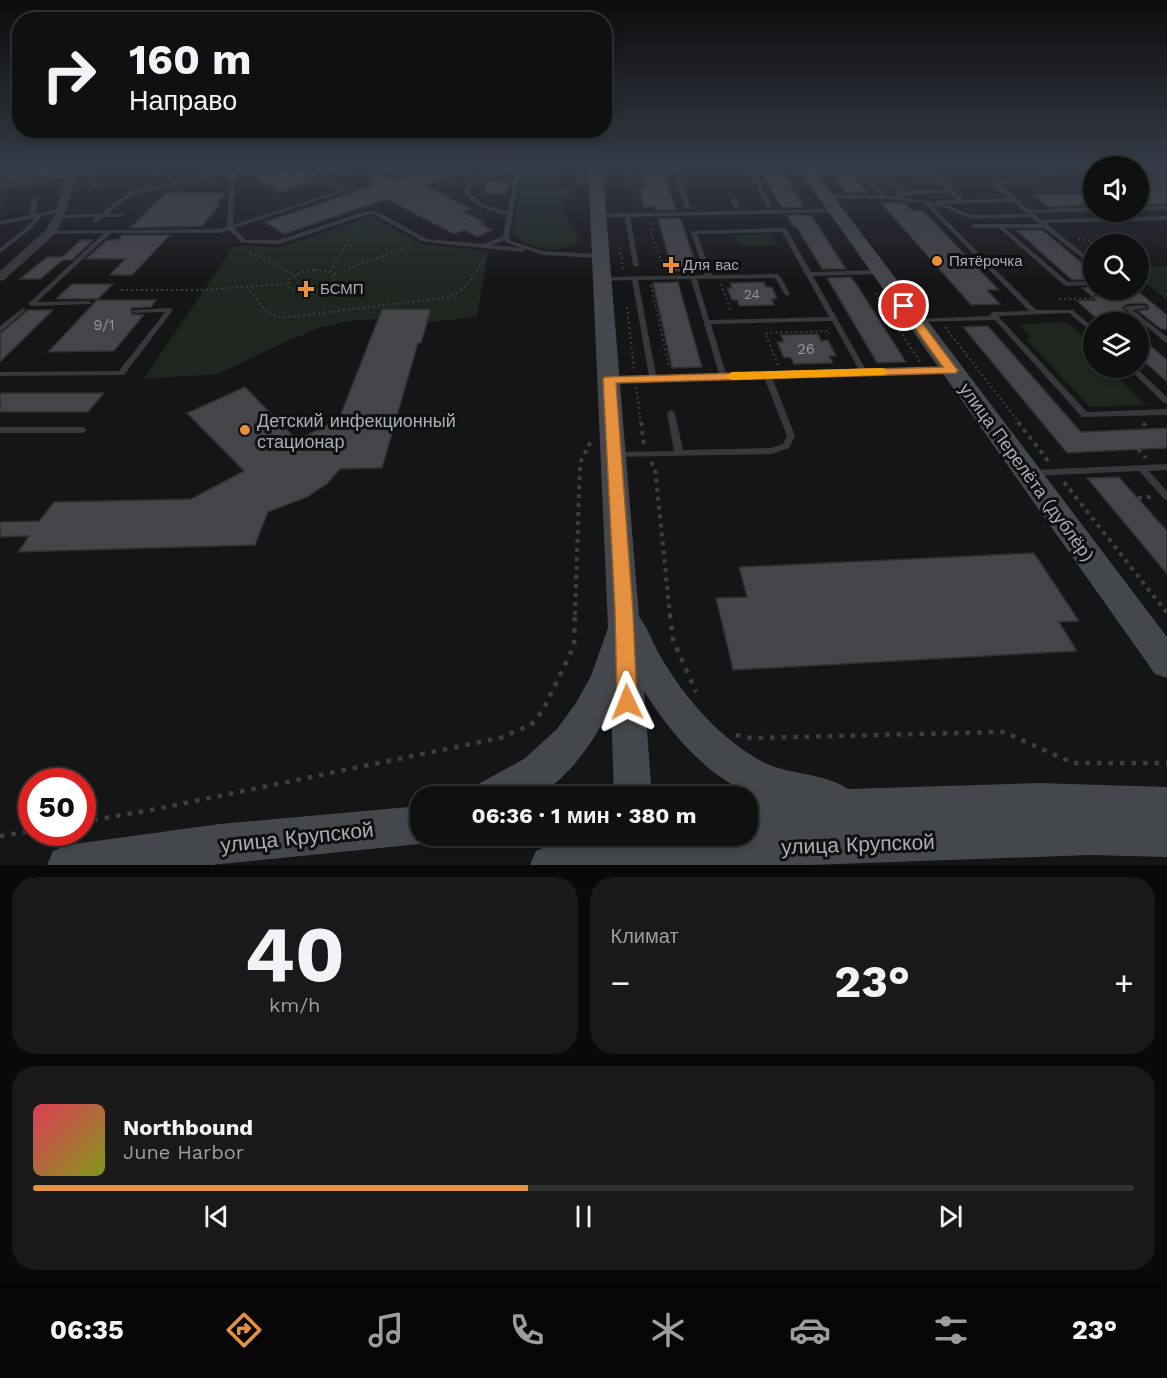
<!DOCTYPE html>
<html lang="ru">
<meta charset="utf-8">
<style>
:root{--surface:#101010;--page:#191919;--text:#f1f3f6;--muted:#9c9d9f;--line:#303030;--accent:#e4903f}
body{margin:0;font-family:"Work Sans",sans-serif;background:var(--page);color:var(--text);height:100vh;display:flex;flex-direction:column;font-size:22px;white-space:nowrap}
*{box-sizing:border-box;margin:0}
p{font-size:20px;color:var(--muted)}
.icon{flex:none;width:33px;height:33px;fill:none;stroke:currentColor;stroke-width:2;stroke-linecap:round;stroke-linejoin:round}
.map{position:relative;height:865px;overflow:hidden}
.drawer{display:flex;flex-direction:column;gap:12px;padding:12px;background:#090909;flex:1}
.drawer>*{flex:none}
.top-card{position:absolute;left:12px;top:12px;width:600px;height:126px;border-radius:24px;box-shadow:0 3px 9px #0003,0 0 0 2px var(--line);background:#101010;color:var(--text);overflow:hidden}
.buttons{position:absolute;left:1083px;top:156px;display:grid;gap:12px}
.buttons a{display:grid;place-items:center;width:66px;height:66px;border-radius:50%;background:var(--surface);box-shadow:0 3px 9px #0003,0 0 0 2px var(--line);font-size:30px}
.speed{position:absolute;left:18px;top:768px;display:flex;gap:12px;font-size:30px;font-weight:700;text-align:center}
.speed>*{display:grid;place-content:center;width:78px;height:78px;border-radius:50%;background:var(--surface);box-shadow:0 3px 9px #0003,0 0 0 2px var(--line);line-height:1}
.speed .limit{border:9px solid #d22;background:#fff;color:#111}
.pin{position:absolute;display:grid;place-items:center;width:51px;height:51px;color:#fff;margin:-26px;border:3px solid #fff;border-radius:50%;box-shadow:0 2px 6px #0007}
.me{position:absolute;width:66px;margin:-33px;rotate:358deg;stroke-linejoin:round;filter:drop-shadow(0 0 4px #0008)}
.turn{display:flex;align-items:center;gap:21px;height:126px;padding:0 18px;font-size:27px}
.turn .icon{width:78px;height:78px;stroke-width:2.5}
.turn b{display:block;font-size:42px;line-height:51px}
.big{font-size:45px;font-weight:700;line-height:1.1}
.drawer .tile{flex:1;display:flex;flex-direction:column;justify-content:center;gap:9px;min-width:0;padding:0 21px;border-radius:24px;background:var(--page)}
.drawer .dial{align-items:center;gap:0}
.dial b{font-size:78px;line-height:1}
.song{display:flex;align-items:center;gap:18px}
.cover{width:72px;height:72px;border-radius:9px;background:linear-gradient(135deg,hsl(350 70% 55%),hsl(70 70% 35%))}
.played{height:6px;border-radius:3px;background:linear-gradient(90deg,var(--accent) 45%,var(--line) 45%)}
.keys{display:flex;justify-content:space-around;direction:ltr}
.heat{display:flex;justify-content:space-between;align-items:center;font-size:33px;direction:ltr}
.drawer .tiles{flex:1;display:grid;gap:12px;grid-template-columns:1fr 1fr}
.tile:last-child{grid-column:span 2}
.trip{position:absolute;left:410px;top:786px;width:348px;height:60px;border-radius:24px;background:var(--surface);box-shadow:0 3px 9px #0003,0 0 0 2px var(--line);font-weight:700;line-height:60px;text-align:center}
.tabs{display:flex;height:96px;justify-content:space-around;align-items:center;background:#060606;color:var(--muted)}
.tabs .icon{width:42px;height:42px}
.tabs .on{color:var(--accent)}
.tabs b{font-size:27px;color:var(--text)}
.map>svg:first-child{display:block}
</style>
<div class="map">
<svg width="1167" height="865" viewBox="0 0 1167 865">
<rect width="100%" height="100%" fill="#151516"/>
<!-- green -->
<path fill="#1f261f" d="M524,164h30v22l15,2 1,5 11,4 -16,3 -2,14 12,15 4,12c-13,15 -54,7 -67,-7z
M862,164h56l20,19h-16l-10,-10 -41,1z
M371,216l50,28 67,7 -11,66 -67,7 -25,-5 -29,1 -34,7 -35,14 -69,33 -74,5 89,-132c13,-4 33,2 49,0z
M772,234l6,11 -39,1 -5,-11z
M1167,266v34l-29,-23 1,-10z
M1067,322l26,25 1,21h20l8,7 -6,1 30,29 -56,2 -64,-68 6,-1 -13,-14z"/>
<!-- building -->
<path fill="#444549" stroke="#2f2f32" stroke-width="1.5" d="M23,164h45l-3,8 -65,10z
M307,164h50v3l-78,25 -23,-14 39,-12 20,13 7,-2 -1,-3z
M441,164h39v2l-55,20 47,23 -9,3 21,10 -4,2 12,6 -15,7 -12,-7 -11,4 -67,-35 -103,35 -19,-12 108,-36 -6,-21 29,14z
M639,164h22l15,46h-20l-1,-4 -11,1 -4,-17h6z
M757,164h20l27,43 -22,1z
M824,164h16l27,28 -20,1z
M1167,179v25h-29v-24z
M488,181l21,1 -3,12 -22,-1z
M166,193h60l-10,11h4l-18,22 -72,2z
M1094,194v11l-45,2 -15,-12z
M881,203h24l8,8h10l76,79h-12l13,14 -29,1z
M787,215h22l4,3 33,51h-24l-26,-43h-3z
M678,218l3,2 17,51h-26l-14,-52z
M1016,230h26l52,43v6l-22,1z
M122,235h48l-38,40h-22l15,-16h-39l21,-19h11z
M81,240h12l-21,20h-9l-23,19h-20l27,-22h15z
M851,277l6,8 49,77 -29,1 -50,-85z
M678,282l7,25 17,60 -30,1 -19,-85z
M764,282l2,5h6l5,12h-5l2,6 -35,1 -2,-6h-5l-5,-12h5l-2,-5z
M72,284h41l-15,15h-42z
M1094,287v9l46,-3 27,22v14h-6l-23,-18 11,-2 -1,-4 -4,-2 -17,1 -5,4 16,14h-37l-24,-21 19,-1 -14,-12z
M97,300h59l-5,7 -20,1 1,6 12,1 -30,36 -66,1z
M382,309h49l-10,34h-3l-36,125 -42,1 -13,15 -20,13 -39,15 -13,33 -237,7 11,-16 -29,1v-15l39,-1 15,-19 137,-3 53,-28 -57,-58 58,-26 52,53 42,-21z
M28,310h25l-53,52v-28z
M988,326l93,106 86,-4v20l-100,5 -104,-126z
M818,334l3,7 7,-1 8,16h-7l4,7 -39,1 -4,-7 -6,1 -7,-16h7l-3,-7z
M1138,335l29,25v22l-29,-26z
M0,393h104l-16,19h-88z
M1119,477l48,54v43l-80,-96z
M1034,553l45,68 -20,1 18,29 -344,19 -17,-72 31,-1 -8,-30z"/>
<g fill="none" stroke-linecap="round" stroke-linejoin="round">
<!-- path-far2 -->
<path stroke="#3c3f42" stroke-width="2" stroke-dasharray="2 3" stroke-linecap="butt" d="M630,164l5,43
M1061,164l33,8
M107,166l10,-2
M1035,179l25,-15
M1138,188l29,-1
M1033,191l61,-2
M2,213l1,-17
M654,223l-3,11 13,34
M1078,239l38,5
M620,247l3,23
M250,252l45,23
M1015,261h10
M314,270l16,2 5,6c-10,16 -32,19 -47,9l1,-8 15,-8z
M330,272l26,-45
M334,274l79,-29
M721,284l10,28
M651,285l18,82
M247,287l20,26 14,5 169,-21c17,-8 27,-24 35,-41
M121,290h78l88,-6
M1100,291l18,15
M875,293l46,70
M1059,299l49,-1
M627,307l7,62
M945,327l75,97
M778,365l-13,-32 63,-2 1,3
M636,387l5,37"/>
<!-- path-far1 -->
<path stroke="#3c3f42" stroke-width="4" stroke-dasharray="4 5" stroke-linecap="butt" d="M641,422l3,24
M1018,422l31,40
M1143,423l5,6
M1138,449l8,9
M651,462l4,6 15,147
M1064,482l103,131
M1138,498l13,-1
M575,615l5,-152 11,-22"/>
<!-- path -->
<path stroke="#3c3f42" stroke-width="4.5" stroke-dasharray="4.5 7" stroke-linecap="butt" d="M670,614l3,26 23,52
M736,735l16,3 252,-6 69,31h94
M82,822l74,-13 344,-71 31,-13 12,-15 31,-64 1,-32
M0,836l32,-5"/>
<!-- lane -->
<path fill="#36383b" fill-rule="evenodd" d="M0,164h3l-3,2z
M152,164h5l3,9h-4z
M261,164h10l-36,9 -2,52 106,-34 -13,-8v-2h4l16,10 -112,37 12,12h33l84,-28 13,-1 51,28 57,5 19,-8 4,-21c-17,-4 -31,-8 -43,-22l4,-10 14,-8 34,-7 1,-4h4l-12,73 2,4 32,10 57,3 3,2 -3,2 -58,-3 -16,-6 -3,3 -99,-10 -51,-28 -7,1 -86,29 -38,-1 -13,-13 -10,3h-108l-74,69 52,-1 3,2 -1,1 -60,2 -3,-2 76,-71 -53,1 -2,-1v-2l170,-2 8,-2 3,-53 -97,20 -25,20h15v2l-2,1h-17l-9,6 -3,-2 5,-4 -38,1 -2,-1v-2l44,-1 28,-22zM515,171l-7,41 -25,-8 -13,-11 2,-8 14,-8zM505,240l2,3 14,5 -28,-3z
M296,164h6l18,12 -4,1z
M376,164h6l9,5 14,-5h7l-21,8z
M576,164h4l1,18h17v2h-21z
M671,164h4l16,44 -1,1 -5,-1z
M745,164h5l23,43 -1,1 -5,-1z
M852,164h5l28,31 7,1 8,-3 -13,-13v-2h2l16,14 10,-2h32l-27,-26h5l39,36 45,-1 -17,-15v-2l37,-1 2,1v1l-32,1 30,26 65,-3v4l-61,2 8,7 126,-4v4l-121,3 48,39v5l-50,-39h-39l63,54 26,-1v4l-28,1 -2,-1 -65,-57h-25l-3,-2 3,-2h66l-10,-7 -59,2 -25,-11 -15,-3 105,105h37l21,18v6l-25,-21 -71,3 89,96 80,-3v6l-85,2 -87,-97 -81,2 -1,-1 3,-2 75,-3 -1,-2 3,-2 36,-1 -105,-108 -36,-4 -65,-1v-2l2,-1h55zM950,193l8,7h-20l-2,1v2l-38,-6 17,-3zM1013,202l14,12 -55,1 -22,-9 -11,-2z
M1109,164h34l-32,2z
M1150,164h4l1,3 12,7v3l-29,1v-2l23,-1 -10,-6z
M87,165l4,1 6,21 -5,-1z
M9,171l2,1v1l-11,1v-2z
M70,174h2v2l-72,13v-4z
M34,198l3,2 -1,14 24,-5 3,2 -21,5 -11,13 -31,24v-5l27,-21 8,-9 -35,7v-4l30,-6 1,-15z
M731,198l5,1 4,9 -1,1 -5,-1 -4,-9z
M1138,206h29v4h-29z
M836,209l2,1v2l-208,5 9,48 -3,2 -3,-2 -8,-48 -27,1 -3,-2 3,-2 29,-1z
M784,228l3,2 24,42 69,-2 3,2 -3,2 -67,2 53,94 85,-2 4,2 -1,2 -182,5 23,59 -6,12 -17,6 -160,3 -1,-2 1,-2 3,-1 59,-1 -7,-38 4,-3 4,3 8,37 88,-2 12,-4 4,-8 -23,-59 -157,4 -1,-2 1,-2h3l39,-1 -17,-96 -29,1 -3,-2 3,-2 102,-2 -14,-43 1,-1zM782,232l47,85 -120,3 -12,-41 78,-1 10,17 2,1 3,-2 -10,-18 -3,-2 -65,1 -15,-41zM691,279l28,95 -63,1 -18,-95zM832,321l27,49 -133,4 -15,-50z
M1144,305l3,2 -1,1 -13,2 34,27v6l-2,-1 -41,-34 3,-2z
M23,308l3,2 -1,1 -23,20 -2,1v-6z
M170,308l3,2 -49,65 -124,1v-4l119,-1 46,-59 -30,1 -2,-1v-2z
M1128,368h8l31,29v6h-3z
M0,427h83l4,3 -4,3h-83z
M1167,464v6l-18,1 18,20v9l-3,-1 -25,-28 -106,5 -3,-1 -1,-2 1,-2 3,-1z"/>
<!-- street -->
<path fill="#36383b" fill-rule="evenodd" d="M70,164h31l-23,6 -14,46 -7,16 -53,48 -4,1v-10l46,-41 8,-14z"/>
<!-- secondary -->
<path fill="#44474b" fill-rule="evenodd" d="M588,164h14l37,452c10,14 16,33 26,48 24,39 59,78 100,99 26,12 60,10 83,26l190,-6 129,4v70l-77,-2 -281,10h-279l6,-14 14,-6 65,-3 1,-6h38l1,2 12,-2h80v-40h-11l10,-4c-44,-21 -76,-60 -102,-101l8,105h-38l-3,-90c-13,30 -45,78 -77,90 -9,3 -50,1 -60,0l6,-13 44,-24 33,-30 19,-26 15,-27 17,-48z
M795,164h14l358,473v41l-12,-4z
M420,806v30h15l-1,3 -14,5 -209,21h-164l6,-14 14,-6 153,-21z"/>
</g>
<!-- sky -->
<linearGradient id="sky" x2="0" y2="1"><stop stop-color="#0c0c0c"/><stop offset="0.58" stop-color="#353b47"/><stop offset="1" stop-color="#353b47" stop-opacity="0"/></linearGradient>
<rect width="1167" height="285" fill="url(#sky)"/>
<!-- route -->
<path fill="#e4903f" stroke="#945e29" stroke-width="1.5" d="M904,303l4,1 48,64 2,2 -2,3 -340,10 17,229 4,90 -3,7 -7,2 -7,-2 -3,-7 -2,-90 -12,-233 2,-2 338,-10 -44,-61z"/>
<!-- slow -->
<path fill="#f59e0b" d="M881,368l4,1 2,3 -2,3 -153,5 -6,-4 6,-4z"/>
<!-- markers -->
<g fill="#e4903f" stroke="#101011" stroke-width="2">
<circle cx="937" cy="261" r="6"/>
<path d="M668 256h6v6h6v6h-6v6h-6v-6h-6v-6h6z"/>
<path d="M303 280h6v6h6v6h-6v6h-6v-6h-6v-6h6z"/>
<circle cx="245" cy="430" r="6"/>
</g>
<g text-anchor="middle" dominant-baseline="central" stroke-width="6" stroke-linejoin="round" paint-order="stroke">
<!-- far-number labels -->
<g font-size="14" fill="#8f949a">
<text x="752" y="294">24</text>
</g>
<!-- far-poi labels -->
<g font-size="15" fill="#a8aeb5" stroke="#101011" text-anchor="start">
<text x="949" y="261">Пятёрочка</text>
<text x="683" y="265">Для вас</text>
<text x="320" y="289">БСМП</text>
</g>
<!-- number labels -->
<g font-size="15" fill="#8f949a">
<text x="104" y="325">9/1</text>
<text x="806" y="349">26</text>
</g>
<!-- poi labels -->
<g font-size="18" fill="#a8aeb5" stroke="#101011" text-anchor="start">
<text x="257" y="420">Детский инфекционный<tspan x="257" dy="21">стационар</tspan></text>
</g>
<!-- street labels -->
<g font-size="18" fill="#a8aeb5" stroke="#101011">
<text transform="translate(1027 472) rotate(54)">улица Перелёта (дублёр)</text>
</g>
<!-- near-street labels -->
<g font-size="21" fill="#a8aeb5" stroke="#101011">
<text transform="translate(297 837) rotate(-6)">улица Крупской</text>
<text transform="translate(858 844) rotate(-2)">улица Крупской</text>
</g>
</g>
</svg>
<div class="buttons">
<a><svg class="icon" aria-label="sound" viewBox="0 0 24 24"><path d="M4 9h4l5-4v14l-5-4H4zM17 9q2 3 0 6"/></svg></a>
<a><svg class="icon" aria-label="search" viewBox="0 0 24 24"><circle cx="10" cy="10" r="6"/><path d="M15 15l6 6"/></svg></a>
<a><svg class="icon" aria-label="layers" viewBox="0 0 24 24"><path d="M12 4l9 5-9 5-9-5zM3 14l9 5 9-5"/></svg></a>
</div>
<div class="speed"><div class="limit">50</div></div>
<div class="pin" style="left:904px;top:306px;background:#d93025"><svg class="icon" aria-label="arrive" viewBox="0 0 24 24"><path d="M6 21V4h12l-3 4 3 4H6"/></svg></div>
<svg class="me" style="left:627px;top:702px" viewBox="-20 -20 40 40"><path d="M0-17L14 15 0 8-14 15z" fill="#e4903f" stroke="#fff" stroke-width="4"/></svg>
<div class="trip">06:36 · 1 мин · 380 m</div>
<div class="top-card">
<div class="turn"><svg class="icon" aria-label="right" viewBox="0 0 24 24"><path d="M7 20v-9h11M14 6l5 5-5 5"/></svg><div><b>160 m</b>Направо</div></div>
</div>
</div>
<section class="drawer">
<div class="tiles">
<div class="tile dial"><b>40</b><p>km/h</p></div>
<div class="tile"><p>Климат</p>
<div class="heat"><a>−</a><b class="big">23°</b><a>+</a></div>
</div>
<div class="tile">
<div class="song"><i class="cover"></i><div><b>Northbound</b><p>June Harbor</p></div></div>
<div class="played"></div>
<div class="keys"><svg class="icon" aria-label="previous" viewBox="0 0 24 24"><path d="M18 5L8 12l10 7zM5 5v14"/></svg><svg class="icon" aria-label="pause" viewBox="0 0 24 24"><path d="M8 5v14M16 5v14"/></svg><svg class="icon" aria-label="next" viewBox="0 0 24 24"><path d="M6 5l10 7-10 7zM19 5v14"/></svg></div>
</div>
</div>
</section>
<nav class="tabs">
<b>06:35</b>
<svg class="icon on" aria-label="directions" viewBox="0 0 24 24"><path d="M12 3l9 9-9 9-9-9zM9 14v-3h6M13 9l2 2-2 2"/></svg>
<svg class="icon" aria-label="music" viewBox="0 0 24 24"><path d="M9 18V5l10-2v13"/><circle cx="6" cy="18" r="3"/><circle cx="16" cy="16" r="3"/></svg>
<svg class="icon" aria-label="phone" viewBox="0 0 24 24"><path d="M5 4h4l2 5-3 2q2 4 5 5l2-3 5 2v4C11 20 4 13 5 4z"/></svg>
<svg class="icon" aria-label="climate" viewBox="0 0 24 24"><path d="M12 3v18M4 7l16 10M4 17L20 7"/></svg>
<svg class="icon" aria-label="car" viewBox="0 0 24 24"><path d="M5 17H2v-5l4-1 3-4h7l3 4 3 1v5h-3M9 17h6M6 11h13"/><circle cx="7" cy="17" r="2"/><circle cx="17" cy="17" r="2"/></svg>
<svg class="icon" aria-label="filters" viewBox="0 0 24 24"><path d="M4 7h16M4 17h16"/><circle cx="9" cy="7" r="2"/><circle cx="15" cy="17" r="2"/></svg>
<b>23°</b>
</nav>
